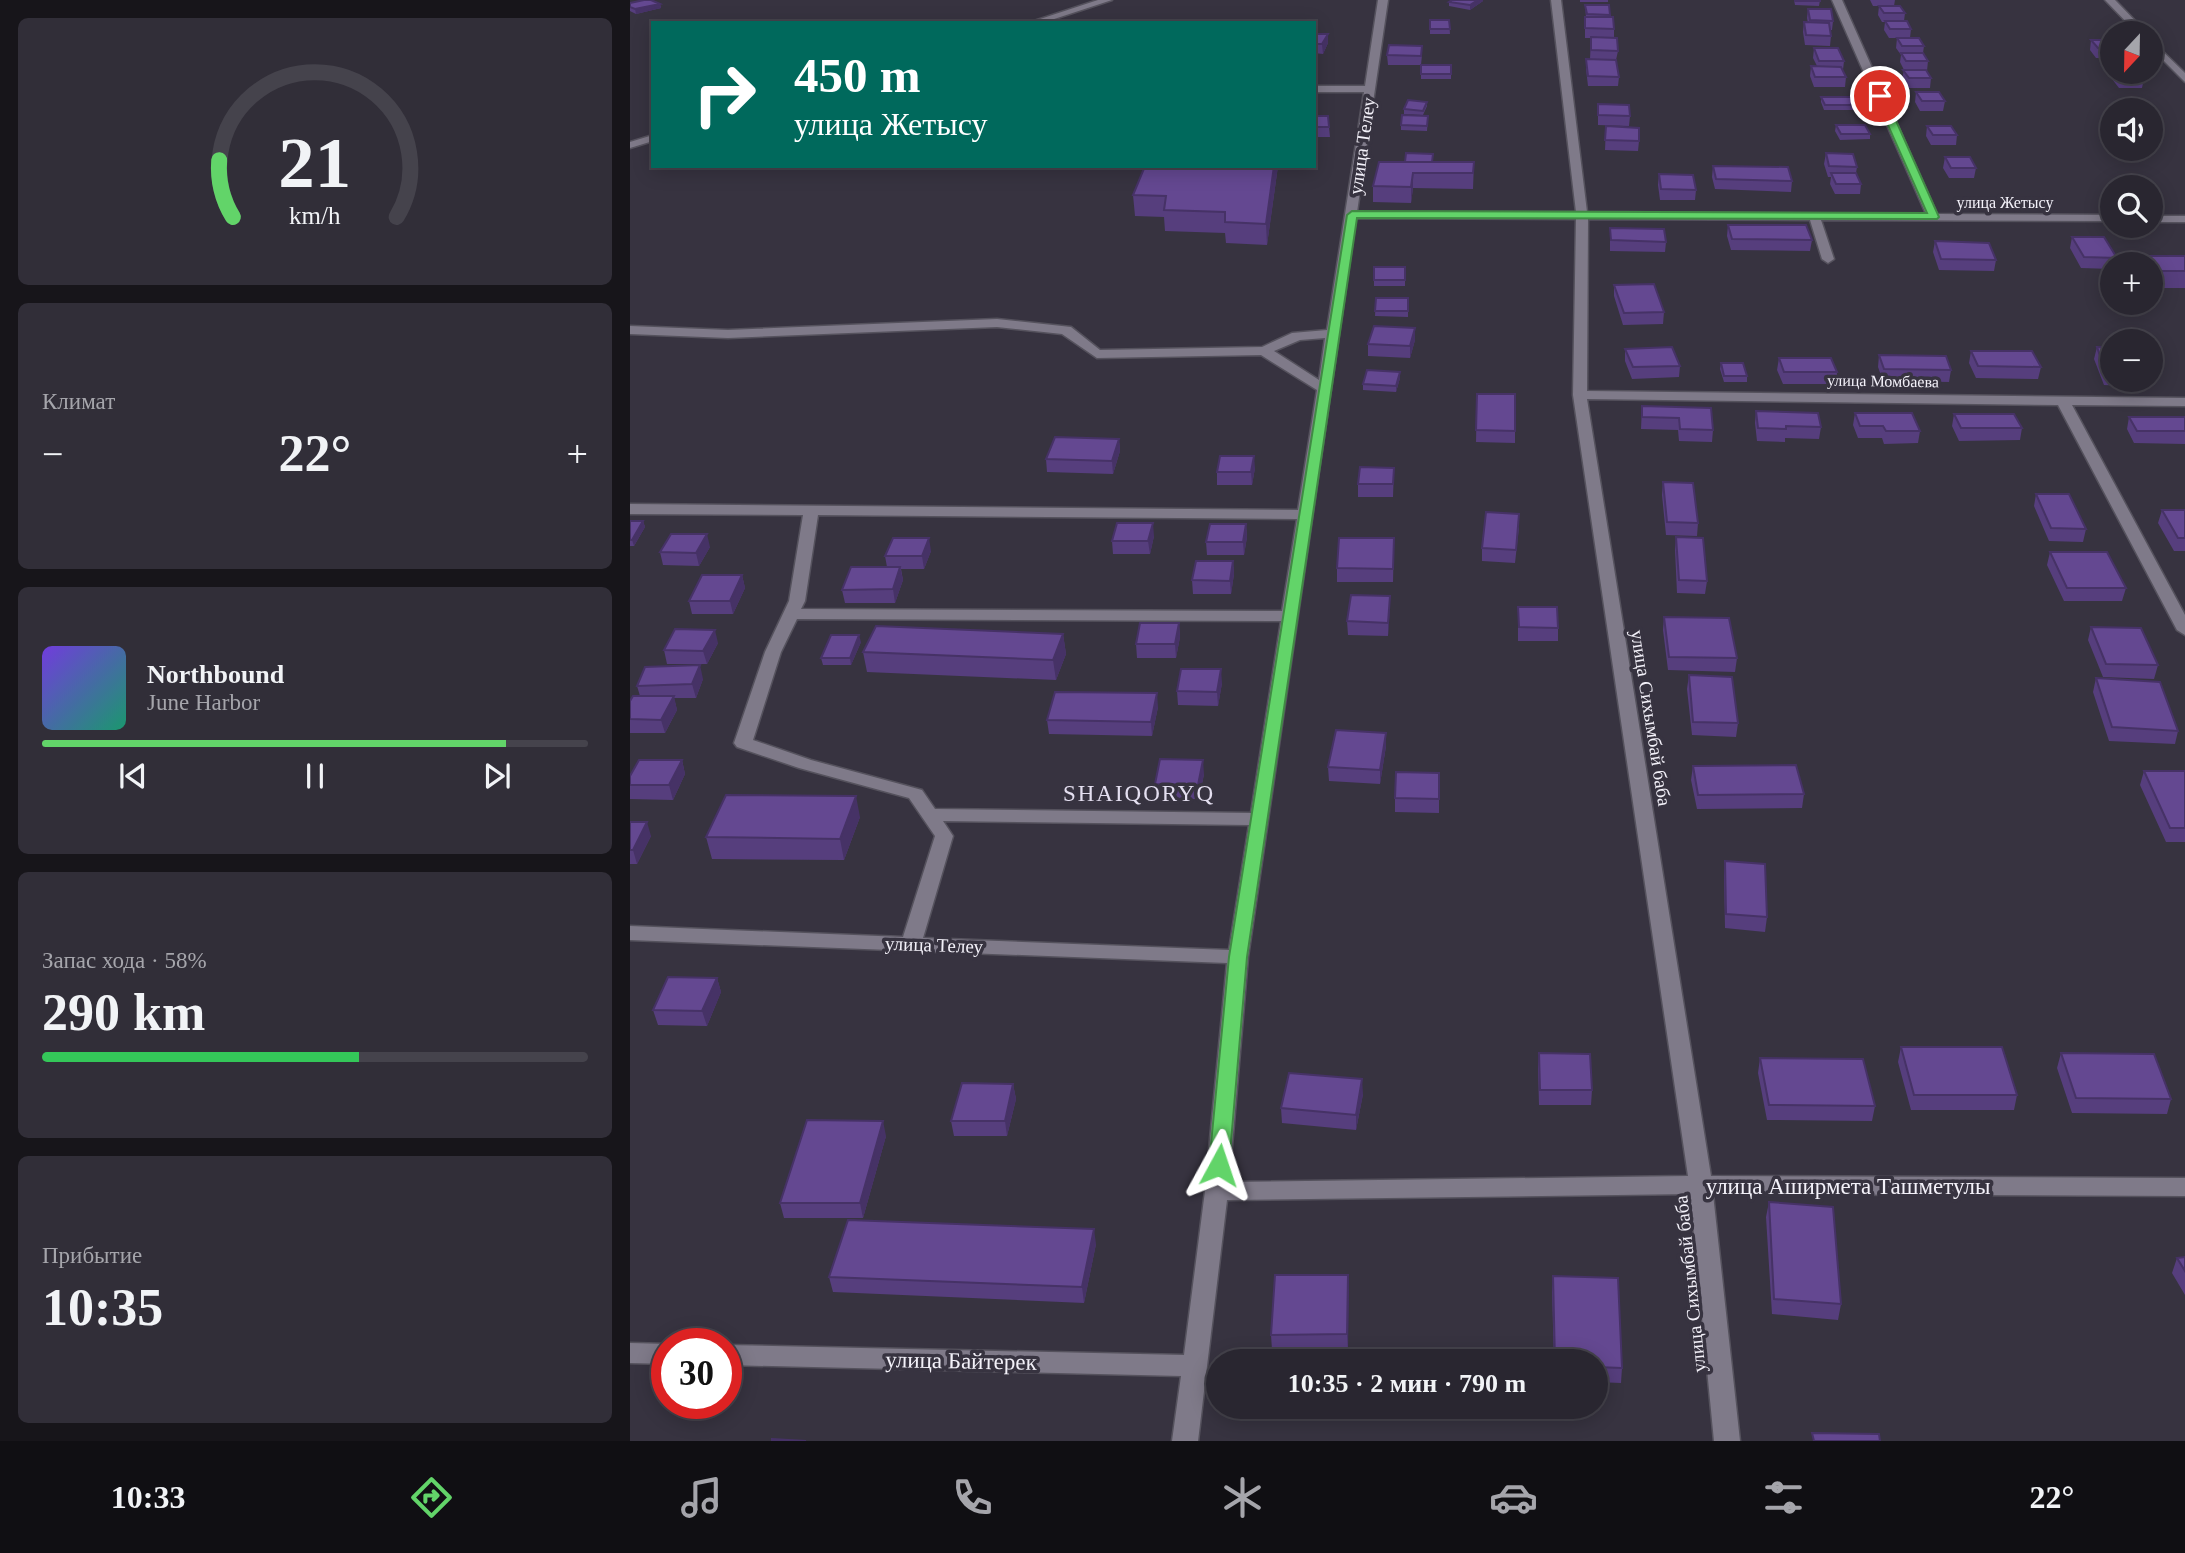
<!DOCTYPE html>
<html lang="ru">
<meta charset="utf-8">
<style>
:root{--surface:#292630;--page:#312e38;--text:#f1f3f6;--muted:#a5a5ab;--line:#45434c;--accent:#62d469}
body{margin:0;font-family:Georgia,serif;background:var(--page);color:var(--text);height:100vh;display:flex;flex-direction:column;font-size:26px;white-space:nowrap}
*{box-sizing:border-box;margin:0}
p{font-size:23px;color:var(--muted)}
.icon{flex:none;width:38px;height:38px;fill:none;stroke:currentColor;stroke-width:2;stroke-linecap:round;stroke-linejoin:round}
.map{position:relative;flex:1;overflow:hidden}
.sheet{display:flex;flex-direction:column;gap:18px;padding:18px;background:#17151a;width:630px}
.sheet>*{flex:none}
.guide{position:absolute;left:21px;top:21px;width:665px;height:147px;border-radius:0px;box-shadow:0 4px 18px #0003,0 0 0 2px var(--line);background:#00695c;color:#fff;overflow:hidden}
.needle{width:46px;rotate:202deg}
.fabs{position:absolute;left:1470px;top:21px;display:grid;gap:14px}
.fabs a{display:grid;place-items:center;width:63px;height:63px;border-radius:50%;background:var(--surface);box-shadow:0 4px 18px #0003,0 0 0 2px var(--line);font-size:35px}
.speed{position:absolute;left:21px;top:1328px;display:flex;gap:14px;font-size:35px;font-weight:700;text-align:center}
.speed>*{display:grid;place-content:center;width:91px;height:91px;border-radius:50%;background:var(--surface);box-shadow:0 4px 18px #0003,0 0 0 2px var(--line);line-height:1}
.speed .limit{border:10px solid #d22;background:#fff;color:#111}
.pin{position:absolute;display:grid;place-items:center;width:60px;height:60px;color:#fff;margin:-30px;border:4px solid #fff;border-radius:50%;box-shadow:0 2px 7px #0007}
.me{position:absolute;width:77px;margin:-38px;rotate:5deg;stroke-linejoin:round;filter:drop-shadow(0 0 5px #0008)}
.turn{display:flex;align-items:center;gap:24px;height:147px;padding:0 28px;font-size:32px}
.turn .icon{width:91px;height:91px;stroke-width:2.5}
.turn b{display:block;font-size:49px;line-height:60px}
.big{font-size:52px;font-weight:600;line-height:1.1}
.sheet .widget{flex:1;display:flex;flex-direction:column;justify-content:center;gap:10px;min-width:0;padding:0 24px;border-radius:10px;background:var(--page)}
.sheet .dial{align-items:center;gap:0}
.dial svg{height:182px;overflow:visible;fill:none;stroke:var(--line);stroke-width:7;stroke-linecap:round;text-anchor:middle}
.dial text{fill:var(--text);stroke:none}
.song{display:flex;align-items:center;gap:21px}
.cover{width:84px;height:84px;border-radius:10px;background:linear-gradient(135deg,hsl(260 70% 55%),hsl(160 70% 35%))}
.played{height:7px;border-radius:4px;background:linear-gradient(90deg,var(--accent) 85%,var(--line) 85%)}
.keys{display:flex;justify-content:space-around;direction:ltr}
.heat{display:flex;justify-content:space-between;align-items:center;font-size:38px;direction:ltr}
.charge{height:10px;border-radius:5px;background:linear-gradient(90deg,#34c759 58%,var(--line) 0)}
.trip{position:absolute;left:576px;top:1349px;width:402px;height:70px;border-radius:35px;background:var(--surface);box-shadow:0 4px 18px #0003,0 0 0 2px var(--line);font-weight:600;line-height:70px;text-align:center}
.tabs{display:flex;height:112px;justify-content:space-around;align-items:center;background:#100f13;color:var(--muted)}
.tabs .icon{width:49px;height:49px}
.tabs .current{color:var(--accent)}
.tabs b{font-size:32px;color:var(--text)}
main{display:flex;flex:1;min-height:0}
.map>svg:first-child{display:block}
</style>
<main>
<section class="sheet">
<div class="widget dial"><svg viewBox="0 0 100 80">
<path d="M14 69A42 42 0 1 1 86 69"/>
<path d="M14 69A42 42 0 0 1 8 44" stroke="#62d469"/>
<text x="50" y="56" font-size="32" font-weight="700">21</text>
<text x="50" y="72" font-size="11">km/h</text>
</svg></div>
<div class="widget"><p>Климат</p>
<div class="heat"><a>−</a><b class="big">22°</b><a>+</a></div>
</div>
<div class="widget">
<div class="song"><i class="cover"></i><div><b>Northbound</b><p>June Harbor</p></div></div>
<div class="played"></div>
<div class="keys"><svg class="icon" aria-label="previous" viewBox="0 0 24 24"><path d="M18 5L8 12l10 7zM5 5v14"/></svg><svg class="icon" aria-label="pause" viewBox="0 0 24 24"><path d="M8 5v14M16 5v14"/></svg><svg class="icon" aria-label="next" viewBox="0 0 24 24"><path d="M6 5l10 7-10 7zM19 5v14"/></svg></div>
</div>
<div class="widget"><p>Запас хода · 58%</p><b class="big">290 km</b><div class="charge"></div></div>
<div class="widget"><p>Прибытие</p><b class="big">10:35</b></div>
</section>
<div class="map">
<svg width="1555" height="1441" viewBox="0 0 1555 1441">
<rect width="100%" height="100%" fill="#373340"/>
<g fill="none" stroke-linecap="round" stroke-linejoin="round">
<!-- minor casing -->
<g stroke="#55525d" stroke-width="3">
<path id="minor" d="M468,0h14l-70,23h-14z
M748,0h10l-31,212h219l-25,-212h10l26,212 339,2 -94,-214h10l95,214 175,1v6l-291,-1 13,39 -6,4 -6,-4 -12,-39 -222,-1 -1,172 598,7v8l-113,-1 113,210v20l-8,-5 -119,-225 -471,-6 124,777 474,2v18l-472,-2 27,247h-26l-24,-247 -463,6 -29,241h-26l9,-65 -455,-11v-20l458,10 21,-164 22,-228 -597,-23v-14l273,11 32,-101 -26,-38 -110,-30 -62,-21 -3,-4 31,-91 24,-51 14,-86 -173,-1v-10l668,6 19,-120 -56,-35 -164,3 -35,-24 -65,-7 -269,11 -98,-4v-8l98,4 269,-11 74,8 29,23 162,-3 30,-14 35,-3 37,-238h-50v-6h51zM726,218l220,1 -3,176 115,781 -459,6 19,-225zM695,338l-6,42 -45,-29 26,-11zM188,515l479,4 -15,92 -481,-2 4,-8zM167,619l484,2 -30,192 -316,-4 -13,-19 -111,-30 -58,-20 28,-88zM313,821l306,4 -20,125 -306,-12 30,-102z
M1475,0h10l32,33h-10z
M1521,40l34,33v9l-34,-34z
M23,135v6l-23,7v-6z
M1521,216h34v6h-34z
M0,1343l38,1 -1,20 -37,-1z"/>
</g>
<!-- minor -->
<use href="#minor" fill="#7f7a89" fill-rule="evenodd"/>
</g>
<!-- wall -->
<path fill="#563e7d" d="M950,0h28v2h-28z
M1164,0h26l-1,6 -24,-1z
M1240,0h25l-1,6h-21z
M853,1l-13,9 -21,-4v-4z
M0,3l30,1 1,4 -25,6 -6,-3z
M955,5l25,10 4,14v9l4,13 -2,9 3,17 -1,9h-30l-2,-17v-10h4l1,-21h-6v-21h1z
M1249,6l26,7 -1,8 7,8 -1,9h-21l-5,-8 1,-8h-3l-4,-7z
M1178,9l25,12 -1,9h-2l1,6 -1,10 -25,-1 -2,-13 1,-10 4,1 -1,-5z
M800,20h19l1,14h-20z
M684,34h14v9l-5,11 -9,-1z
M1267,38l27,8 -1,7 5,8 -1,10 4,7 -1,10h-23l-5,-9 2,-9 -4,-8 1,-7 -5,-7z
M1461,40h21v18h-16l-6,-8z
M1184,48l30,13 -1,9 3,7 -1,10h-31l-4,-11 1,-10h6l-4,-8z
M757,55h35l-1,10h-33z
M791,65h30v14h-30z
M1484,72h24l6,6 -2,10h-23l-7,-9z
M1286,92l29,9 -2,10h-23l-5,-9z
M1191,97l37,8v5h-34l-3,-8z
M797,102v4l-4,9 5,1 -1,15 -26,-1v-5l21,-10 -18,-1v-5z
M968,104l32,12 -1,10 -31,-1z
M684,116l15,11 1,10h-16z
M1206,125l34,9v5l-30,1 -5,-9z
M976,126l33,15 -1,10 -33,-1z
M1297,126l30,9 -1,10h-25l-5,-9z
M1196,153l31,14 -1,6 5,11 -1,10h-25l-5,-10 1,-7h-3l-4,-13z
M1315,157l31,11 -2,10h-25l-6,-10z
M802,162h42l-1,27 -60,-1 -2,15 -38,-1v-16z
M515,166h133l-11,79 -41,-2 -1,-10 -60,-2 -1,-14 -29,-1 -2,-21z
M1083,166l79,15 -1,11 -76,-3 -3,-12z
M1029,174l37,16 -1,10h-35l-2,-15z
M1098,225l84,15 -2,11 -79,-1 -4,-14z
M980,228l56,14 -1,10 -55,-1z
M1442,237l45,21 -1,6h-4v5l-31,-1 -11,-20z
M1305,241l61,19 -2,11 -55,-1 -6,-18z
M1494,256h61v32h-34v-24h-29z
M744,267h31v19h-31z
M984,285l50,27 -1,12 -40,1 -9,-29z
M746,298h32v19l-33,-1z
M785,340l-5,18 -42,-2v-12z
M1467,347l15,1v32h36l-2,7 -42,-2 -10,-26z
M995,349l55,17 -1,11 -47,2 -7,-18z
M1341,351l70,16 -3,12 -62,-1 -7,-15z
M1249,355l72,15 -2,12 -66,-1 -5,-14z
M1149,358l58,14 -1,12h-53l-6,-14z
M1091,363l26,13v6h-23l-4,-13z
M770,372v6l-4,14 -33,-2v-6z
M847,394l38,37v12l-39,-1z
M1012,406l71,24 -1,12 -33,-1 -1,-11 -37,-1z
M1126,411l65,16 -2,12 -34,-1v4l-28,-1 -2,-18z
M1225,413l65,18 -2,12 -34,1 -2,-6h-24l-5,-13z
M1324,414l68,14 -2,12 -61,1 -7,-15z
M1499,417h56v27l-51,-1 -7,-14z
M489,439l1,12 -7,23 -66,-2 -1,-13z
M625,468l-3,17h-35v-13z
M764,468l-1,29h-35v-13z
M1033,482l35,41 -1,13 -31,-1 -4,-40z
M1406,494l50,35 -3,13 -34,-1 -15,-35z
M1532,510h23v41h-11l-16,-28z
M0,521h13l2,6 -11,19h-4z
M616,524l1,13 -3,18h-37l-1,-13z
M889,527l-4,36 -33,-2v-13z
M524,536l-4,18h-37l-1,-13z
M1046,537l31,44 -2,13 -28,-1 -2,-43z
M764,538l-1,44h-56v-14z
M80,547l-11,19 -36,-1 -3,-13z
M301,551l-7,18h-23l2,11 -8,23h-50l-3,-13 45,-23 -2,-11z
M1420,552l76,36 -4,13h-58l-17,-36z
M603,561l1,13 -3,20h-38l-1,-14z
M112,575l3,13 -12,26h-41l-3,-13z
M760,596l-2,40 -40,-1 -1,-14z
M888,607l40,21v13h-40z
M1034,617l73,41 -2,14 -67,-2 -5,-40z
M549,623l1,14 -4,21h-39l-1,-14z
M1461,627l67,38 -4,14 -51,-2 -15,-37z
M433,634l3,20 -10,26 -189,-8 -4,-20z
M231,642l-10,23h-28l-2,-7z
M88,643l-11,21h-40l-3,-14z
M1059,675l49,48 -2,14 -44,-2 -5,-46z
M1466,678l82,53 -3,13 -66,-3 -16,-49z
M73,679l-7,19h-22l3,12 -12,23h-35v-32l10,-5 -3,-10z
M592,683l-4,23 -40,-1 -1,-14z
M528,707l-6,29 -103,-2 -2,-14z
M756,733v13l-6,38 -51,-3 -1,-14z
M52,760l3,14 -12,26 -43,-1v-14z
M1063,766l111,28 -2,14 -105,1 -6,-29z
M1514,771h41v71h-19l-26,-57z
M809,773v40l-44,-1v-14z
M574,774l-5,25h-43l-1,-15z
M230,817l-16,43 -132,-1 -6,-22z
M0,822l21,14 -14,28h-7z
M1095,861l42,56 -2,15 -40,-4 -1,-52z
M87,978l4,14 -14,34 -49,-1 -5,-15z
M1271,1047l116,48 -3,15h-103l-13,-48z
M909,1053l53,37 -1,15h-52l-1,-37z
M1431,1053l110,46 -4,15 -95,-1 -15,-45z
M1130,1058l115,48 -3,15 -105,-1 -9,-47z
M383,1084l3,15 -9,37h-53l-3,-15z
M733,1094l-7,36 -74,-7 -1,-15z
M256,1136l-23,82h-79l-4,-15z
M1139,1202l72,102 -3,16 -66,-6 -6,-97z
M466,1244l-12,59 -251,-11 -4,-15z
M1555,1257v38l-13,-22 5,-15z
M718,1275v75h-76l-1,-15z
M923,1276l69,92 -1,15 -25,-1v-20h-42l-2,-70z"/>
<!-- shaded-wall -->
<path fill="#463266" d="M848,0h5v1l-13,9v-5z
M30,4l1,4 -25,6 -1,-5z
M698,34v9l-5,11 -1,-10z
M644,166h4l-11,79 -1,-21z
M783,173v15l-2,15v-16z
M785,328v12l-5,18v-12z
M770,372v6l-4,14v-6z
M489,439l1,12 -7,23 -1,-13z
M624,456l1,12 -3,17 -1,-13z
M13,521l2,6 -11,19 -2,-6z
M523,523l1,13 -4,18 -2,-13z
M616,524l1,13 -3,18 -1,-13z
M77,534l3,13 -11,19 -3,-13z
M299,538l2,13 -7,18 -2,-13z
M603,561l1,13 -3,20 -1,-13z
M270,567l3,13 -8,23 -2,-14z
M112,575l3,13 -12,26 -3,-13z
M760,596v13l-2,27v-13z
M549,623l1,14 -4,21 -1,-14z
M85,630l3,13 -11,21 -4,-13z
M433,634l3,20 -10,26 -3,-20z
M229,635l2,7 -10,23 -1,-7z
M70,665l3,14 -7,19 -4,-14z
M591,669l1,14 -4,23 -1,-14z
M527,693l1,14 -6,29 -1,-14z
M44,696l3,14 -12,23 -4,-13z
M756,733v13l-6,38v-14z
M52,760l3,14 -12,26 -4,-15z
M573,760l1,14 -5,25 -1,-14z
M226,796l4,21 -16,43 -4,-21z
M17,822l4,14 -14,28 -4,-14z
M87,978l4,14 -14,34 -5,-15z
M732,1079l1,15 -7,36v-15z
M383,1084l3,15 -9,37 -2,-15z
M253,1121l3,15 -23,82 -3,-15z
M464,1229l2,15 -12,59 -2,-16z
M718,1275l1,15 -1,60 -1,-16z"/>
<!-- building -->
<path fill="#644891" stroke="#463266" stroke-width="2" d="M14,0h7l9,4 -25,5 -5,-2v-4z
M822,0h26l-8,5 -21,-3z
M1165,0h25v1h-25z
M955,5h24l1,10 -23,-1z
M1249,6h21l5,7h-21z
M1178,9h23l2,12 -23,-1z
M955,17h28l1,12 -29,-1z
M800,20h19l1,9h-20z
M1255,21h22l4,8h-21z
M1174,22l25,1 2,13 -25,-1z
M684,34h14l-6,10h-8z
M961,37l26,1 1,13 -27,-1z
M1267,38h22l5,8h-22z
M1461,40h21v8h-14z
M759,45l33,1 -1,10 -34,-1z
M1184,48h24l6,13h-25z
M1271,53h22l5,8h-22z
M956,59l30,1 3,17 -31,-1z
M791,65h30v9h-30z
M1181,66l30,1 5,10h-31z
M1273,70h23l5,8h-22z
M1486,72h22l6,6h-23z
M1286,92h23l6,9h-23z
M1191,97h34l3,8h-33z
M778,100l19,2 -4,9 -19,-2z
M968,104l31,1 1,11 -32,-1z
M772,115l26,1 -1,10 -26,-1z
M684,116h14l1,11h-15z
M1206,125h29l5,9h-29z
M976,126l33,2v13l-34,-1z
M1297,126h24l6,9h-24z
M776,153l27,1 -1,8h-27z
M1196,153l27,1 4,13 -28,-1z
M1315,157h25l6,11h-25z
M749,162h95l-1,11h-60l-2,14 -38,-1z
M515,166h129l-8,58 -41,-2v-10l-61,-2 2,-14 -33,-1z
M1083,166l75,1 4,14 -76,-2z
M1201,173h25l5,11h-25z
M1029,174l34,1 3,15 -35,-1z
M1098,225h78l6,15 -80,-1z
M980,228l54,1 2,13 -55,-2z
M1442,237h32l13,21 -33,-1z
M1305,241l54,2 7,17 -55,-1z
M1494,256h61v15h-34v-7h-22z
M744,267h31v13h-31z
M1024,284l10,28 -40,1 -10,-28z
M746,298h32v13h-33z
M744,326l41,2 -5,18 -42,-2z
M1042,347l8,19 -47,1 -8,-18z
M1467,347l15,1v25h-6z
M1341,351h61l9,16 -63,-1z
M1249,355l67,1 5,14 -67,-1z
M1149,358h52l6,14h-53z
M1091,363h22l4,13h-23z
M737,370l33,2 -4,14 -33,-2z
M847,394h38v37l-39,-1z
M1012,406l69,2 2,22 -33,-1 -1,-11 -37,-1z
M1126,411l62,2 3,14 -35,-1v3l-28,-1z
M1225,413h57l8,18h-34l-3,-5h-23z
M1324,414h60l8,14h-61z
M1499,417h56v14h-48z
M425,437l64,2 -7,22 -66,-2z
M590,456h34l-3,16h-34z
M730,467l34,1 -1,16h-35z
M1033,482l30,1 5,40 -31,-1z
M1406,494h33l17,35 -35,-1z
M1532,510h23v28h-7z
M856,512l33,2 -3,36 -34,-2z
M0,521h13l-11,19h-2z
M487,523h36l-5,18h-36z
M580,524h36l-3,18h-37z
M41,534h36l-11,19 -36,-1z
M1046,537l27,1 4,43 -28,-1z
M263,538h36l-7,18h-37z
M709,538h55l-1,31 -56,-1z
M1420,552h57l19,36h-59z
M566,561h37l-3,20 -38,-1z
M221,567h49l-7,22 -51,1z
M72,575h40l-12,26h-41z
M721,595l39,1 -2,27 -41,-2z
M888,607h39l1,21 -39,-1z
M1034,617l65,1 8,40 -68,-1z
M510,623h39l-4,21h-39z
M246,626l187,8 -10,26 -190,-8z
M1461,627l50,1 17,37 -52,-1z
M45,629l40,1 -12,21 -39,-1z
M201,635h28l-9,23h-29z
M70,665l-8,19 -55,2 8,-19z
M551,669h40l-4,23 -40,-1z
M1059,675l43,2 6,46 -45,-1z
M1466,678l64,4 18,49 -66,-4z
M425,692l102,1 -6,29 -104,-2z
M3,696h41l-13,24 -31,-1v-18z
M706,730l50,3 -6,37 -52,-3z
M530,759l43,1 -5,25 -43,-1z
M9,760h43l-13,25h-39v-9z
M1166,765l8,29 -106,1 -5,-29z
M1514,771h41v57h-15z
M766,772l43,1v26l-44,-1z
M96,795l130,1 -16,43 -134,-2z
M0,822h17l-14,28h-3z
M1095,861l40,3 2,53 -41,-3z
M38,977l49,1 -15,33 -49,-1z
M1271,1047h101l15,48h-103z
M909,1053l51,1 2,36h-52z
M1431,1053l93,1 17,45 -95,-1z
M1130,1058l103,1 12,47 -106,-1z
M659,1073l73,6 -6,36 -75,-7z
M332,1083l51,1 -8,37h-54z
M177,1120l76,1 -23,82h-80z
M1139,1202l64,5 8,97 -67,-5z
M218,1220l246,9 -12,58 -253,-10z
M1555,1257v14l-8,-13z
M645,1275h73l-1,59 -76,1z
M923,1276l65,2 4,90 -26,-1v-5h-41z
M1182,1433l67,1 1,7h-66z
M142,1439l34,2h-34z"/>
<!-- route -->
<path fill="#62d469" stroke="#408a44" stroke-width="2" d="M1250,93l5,3 54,121 -2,2 -580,-1 -110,739 -18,208 -3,6 -7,2 -7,-2 -3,-6 20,-208 118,-742 5,-4 575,2 -52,-117z"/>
<g text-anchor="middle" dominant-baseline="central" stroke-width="7" stroke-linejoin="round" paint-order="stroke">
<!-- far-street labels -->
<g font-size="16" fill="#f3f1f9" stroke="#373340">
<text x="1375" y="202">улица Жетысу</text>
<text transform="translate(1253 381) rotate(1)">улица Момбаева</text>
</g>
<!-- street labels -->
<g font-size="19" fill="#f3f1f9" stroke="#373340">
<text transform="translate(732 146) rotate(-82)">улица Телеу</text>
<text transform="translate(1021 718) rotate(81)">улица Сихымбай баба</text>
<text transform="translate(304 945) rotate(2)">улица Телеу</text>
<text transform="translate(1060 1284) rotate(-96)">улица Сихымбай баба</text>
</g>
<!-- quarter labels -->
<g font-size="23" letter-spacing="2" fill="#e4dff0" stroke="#373340">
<text x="509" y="793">SHAIQORYQ</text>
</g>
<!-- near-street labels -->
<g font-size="23" fill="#f3f1f9" stroke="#373340">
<text x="1218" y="1186">улица Аширмета Ташметулы</text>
<text transform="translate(331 1361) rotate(1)">улица Байтерек</text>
</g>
</g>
</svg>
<div class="fabs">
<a><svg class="needle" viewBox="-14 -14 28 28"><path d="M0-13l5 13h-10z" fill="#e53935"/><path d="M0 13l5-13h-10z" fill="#a5a5ab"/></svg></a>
<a><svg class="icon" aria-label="sound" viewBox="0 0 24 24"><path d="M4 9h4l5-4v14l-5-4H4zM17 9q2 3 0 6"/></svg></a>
<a><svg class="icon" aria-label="search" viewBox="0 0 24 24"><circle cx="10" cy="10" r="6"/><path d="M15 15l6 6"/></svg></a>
<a>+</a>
<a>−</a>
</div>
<div class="speed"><div class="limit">30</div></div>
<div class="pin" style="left:1250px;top:96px;background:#d93025"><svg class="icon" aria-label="arrive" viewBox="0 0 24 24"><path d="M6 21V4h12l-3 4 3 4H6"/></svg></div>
<svg class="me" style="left:589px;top:1165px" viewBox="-20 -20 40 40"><path d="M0-17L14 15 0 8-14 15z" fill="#62d469" stroke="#fff" stroke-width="4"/></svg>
<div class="trip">10:35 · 2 мин · 790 m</div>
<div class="guide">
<div class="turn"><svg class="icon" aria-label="right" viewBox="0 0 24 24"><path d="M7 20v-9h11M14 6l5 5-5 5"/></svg><div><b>450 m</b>улица Жетысу</div></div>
</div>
</div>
</main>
<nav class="tabs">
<b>10:33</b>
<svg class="icon current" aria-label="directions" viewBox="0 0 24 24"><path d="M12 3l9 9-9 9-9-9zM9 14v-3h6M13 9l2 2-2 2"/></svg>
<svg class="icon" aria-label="music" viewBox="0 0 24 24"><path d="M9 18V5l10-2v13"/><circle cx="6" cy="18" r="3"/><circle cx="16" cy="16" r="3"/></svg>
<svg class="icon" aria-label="phone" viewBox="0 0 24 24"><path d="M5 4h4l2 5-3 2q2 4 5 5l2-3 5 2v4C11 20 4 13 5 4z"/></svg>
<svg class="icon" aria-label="climate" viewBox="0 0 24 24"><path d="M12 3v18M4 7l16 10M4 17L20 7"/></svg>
<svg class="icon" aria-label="car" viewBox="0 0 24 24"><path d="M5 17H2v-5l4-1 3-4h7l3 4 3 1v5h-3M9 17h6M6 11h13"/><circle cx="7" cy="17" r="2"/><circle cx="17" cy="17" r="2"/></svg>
<svg class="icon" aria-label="filters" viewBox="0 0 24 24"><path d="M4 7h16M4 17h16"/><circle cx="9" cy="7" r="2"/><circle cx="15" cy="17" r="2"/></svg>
<b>22°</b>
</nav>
